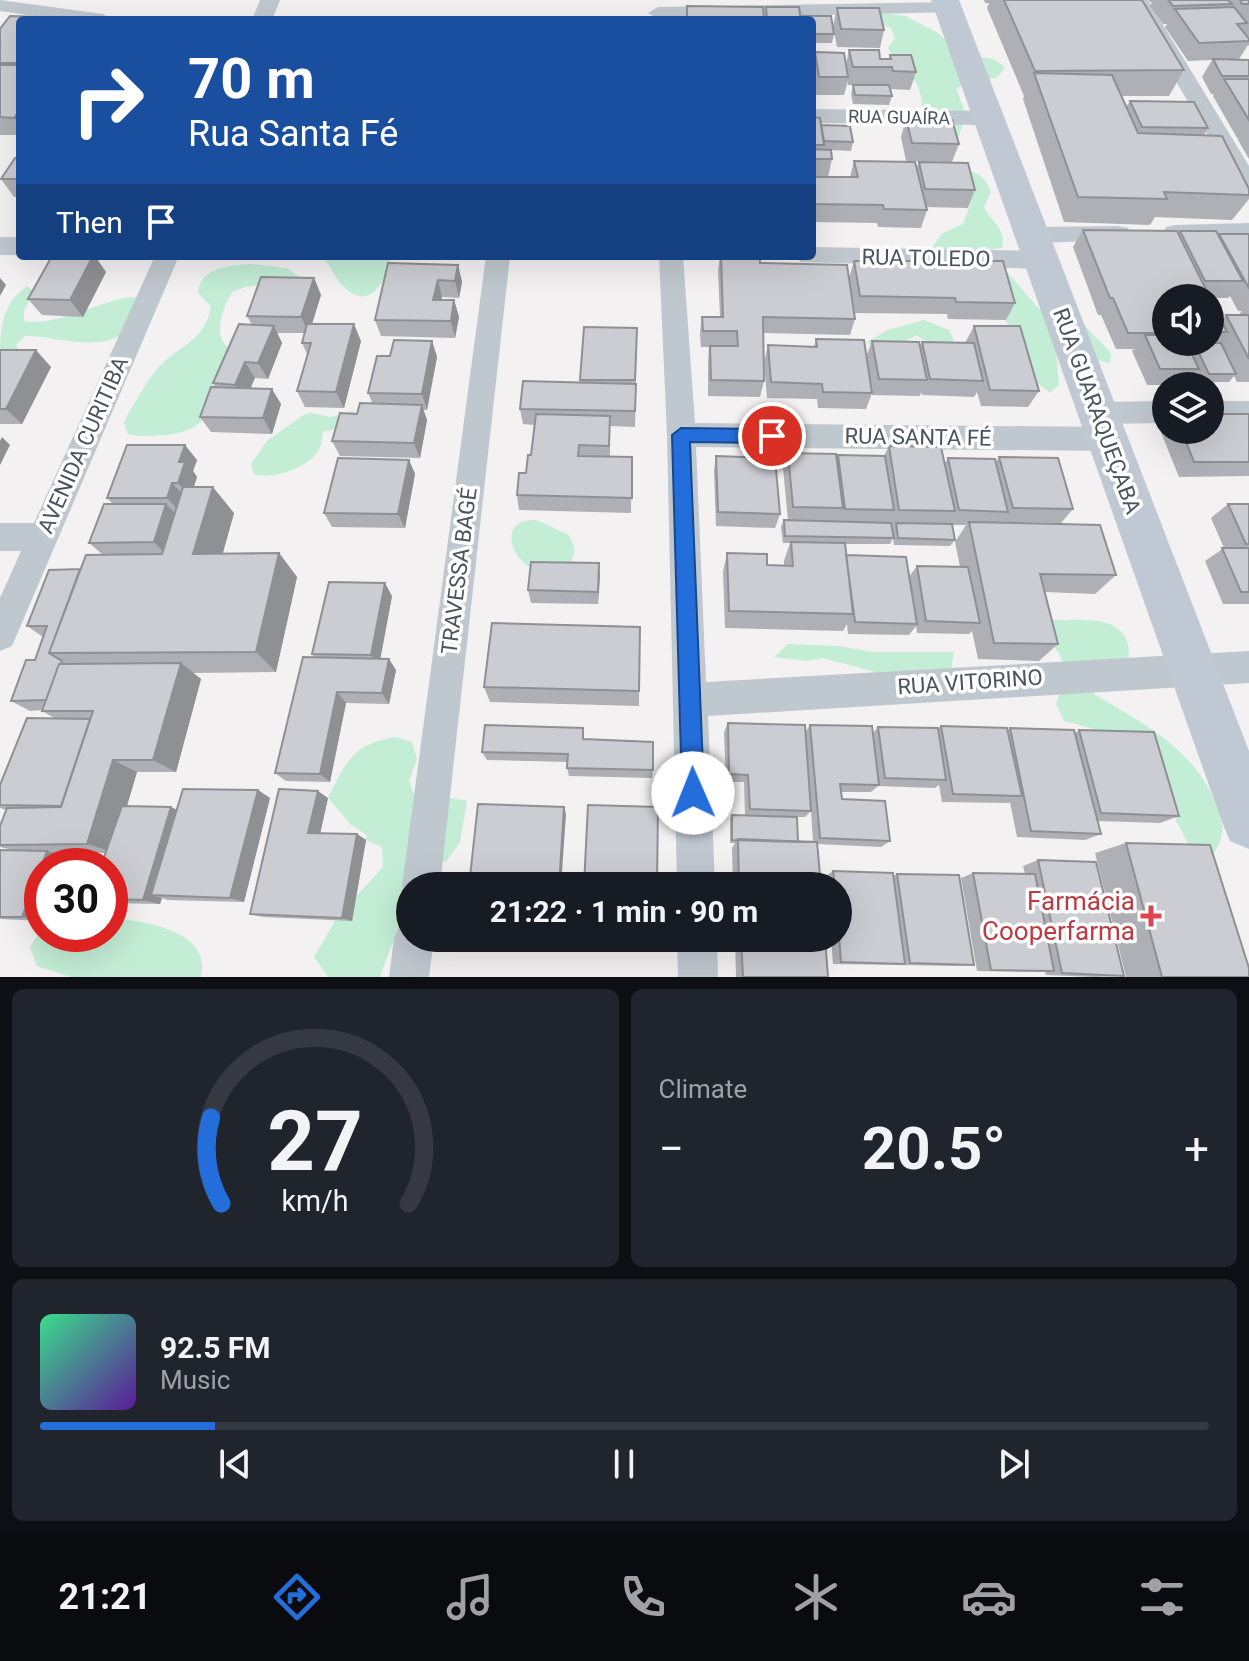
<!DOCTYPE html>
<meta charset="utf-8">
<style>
:root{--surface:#171b24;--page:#20242c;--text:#f1f3f6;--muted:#9ea1a6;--line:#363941;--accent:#246edb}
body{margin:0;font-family:Roboto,sans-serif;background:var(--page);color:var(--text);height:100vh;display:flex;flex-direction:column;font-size:30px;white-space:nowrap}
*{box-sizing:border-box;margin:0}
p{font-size:26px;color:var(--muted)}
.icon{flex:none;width:44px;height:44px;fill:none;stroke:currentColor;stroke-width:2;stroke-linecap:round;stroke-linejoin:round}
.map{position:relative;height:977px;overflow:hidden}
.sheet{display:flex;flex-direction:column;gap:12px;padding:12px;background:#0d0f14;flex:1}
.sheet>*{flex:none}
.top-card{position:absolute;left:16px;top:16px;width:800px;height:244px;border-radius:8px;box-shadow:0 8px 32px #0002;background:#1a4fa0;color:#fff;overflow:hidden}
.controls{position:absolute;left:1152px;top:284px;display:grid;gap:16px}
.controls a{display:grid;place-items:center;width:72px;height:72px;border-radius:50%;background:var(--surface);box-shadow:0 8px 32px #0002;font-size:40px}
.speed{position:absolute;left:24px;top:848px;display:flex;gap:16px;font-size:40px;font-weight:700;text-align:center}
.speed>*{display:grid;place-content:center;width:104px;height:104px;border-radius:50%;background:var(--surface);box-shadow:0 8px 32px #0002;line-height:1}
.speed .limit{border:12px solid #d22;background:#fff;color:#111}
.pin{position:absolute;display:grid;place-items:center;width:68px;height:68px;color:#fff;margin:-34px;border:4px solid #fff;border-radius:50%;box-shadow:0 2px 8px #0007}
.me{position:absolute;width:88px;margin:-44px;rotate:359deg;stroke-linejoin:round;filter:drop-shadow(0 0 6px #0008)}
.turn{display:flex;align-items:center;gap:28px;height:168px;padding:0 40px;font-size:36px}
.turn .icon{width:104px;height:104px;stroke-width:2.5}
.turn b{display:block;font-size:56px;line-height:68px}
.then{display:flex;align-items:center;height:76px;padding:0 40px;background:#0003;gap:16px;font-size:30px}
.big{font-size:60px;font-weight:700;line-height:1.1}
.sheet .widget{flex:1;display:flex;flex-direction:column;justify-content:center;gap:12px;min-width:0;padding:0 28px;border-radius:12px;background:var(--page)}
.sheet .dial{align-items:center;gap:0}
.dial svg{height:208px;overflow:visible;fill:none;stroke:var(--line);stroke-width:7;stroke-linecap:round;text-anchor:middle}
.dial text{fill:var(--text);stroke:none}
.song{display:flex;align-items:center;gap:24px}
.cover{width:96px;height:96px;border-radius:12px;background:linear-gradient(135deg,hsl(150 70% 55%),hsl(270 70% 35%))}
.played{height:8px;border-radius:4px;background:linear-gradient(90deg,var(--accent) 15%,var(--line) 15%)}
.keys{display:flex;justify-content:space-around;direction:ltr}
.heat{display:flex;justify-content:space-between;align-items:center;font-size:44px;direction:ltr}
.sheet .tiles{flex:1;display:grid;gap:12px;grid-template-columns:1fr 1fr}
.widget:last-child{grid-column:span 2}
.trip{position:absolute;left:396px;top:872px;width:456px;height:80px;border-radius:40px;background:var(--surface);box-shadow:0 8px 32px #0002;font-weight:700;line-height:80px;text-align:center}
.tab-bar{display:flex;height:128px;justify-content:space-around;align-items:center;background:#090b0e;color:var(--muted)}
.tab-bar .icon{width:56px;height:56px}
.tab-bar .current{color:var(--accent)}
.tab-bar b{font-size:36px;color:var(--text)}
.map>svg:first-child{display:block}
</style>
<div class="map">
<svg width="1249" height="977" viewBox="0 0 1249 977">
<rect width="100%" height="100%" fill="#f3f1f1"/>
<!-- green -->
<path fill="#c3edd5" d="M876,12l29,4 33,17 23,21 32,5 12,8 -7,10 -42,11 10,27 -7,21h-11l-28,-20c8,-34 -15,-43 -32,-68l7,-10 -4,-10 -9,-3z
M972,171c11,5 14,10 19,21l-7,15c7,16 23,21 18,41l-23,3 29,22 30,35 45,16 28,29 -1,10 -54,-13 3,35 -9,8 -21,-17 -8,-30 -24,-40 -70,-52 16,-21 20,-9 9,-24 -4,-22z
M321,256h72c-8,23 -21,58 -50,30 -9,-8 -11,-20 -22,-30z
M251,264l36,4 16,11 -58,8 -13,5c-9,17 -21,43 -2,57 -12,42 -12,82 -65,86 -14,0 -23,3 -37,-1l-4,-11c6,-13 24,-44 34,-55 20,-23 47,-25 53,-62l-13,-13c3,-27 31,-27 53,-29z
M27,286l7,6 -10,19v10c37,7 93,-31 119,-23 -4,9 -7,22 -13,29 -24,29 -75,8 -105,9l-9,9 6,11 -22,10c0,-35 0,-61 27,-80z
M924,320l25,10 5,10 -6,8h-13l-19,-13 -10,6 -32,10 -7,-9 21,-12z
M353,411l6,4 -27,15 -9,2c-1,6 -1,13 -5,19 -10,17 -45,29 -64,23l-3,-10 17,-24 37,-26 6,-1 20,4z
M536,520l33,15 6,14 -4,14 -39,5c-25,-12 -31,-50 4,-48z
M1048,620c31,1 83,-9 81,37l-40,21 5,16c46,28 98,53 120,106 10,25 13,34 -3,58l-21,-11 -31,-59 -39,-52 -56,-15 -8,-17c4,-11 10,-28 7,-40 -5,-20 -19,-19 -15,-44z
M788,644l51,2 34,6h81l-3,17 -61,7 -67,-18 -16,3 -33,-4z
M396,737l16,5 5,17 -8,22 6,17c19,4 33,-3 52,3l-7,41 -14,20 -20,-1 -16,25v9l-30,82h-52l-14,-20 24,-41 45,-49 -1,-20 -16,-7 1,-5 -16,-10 -23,-27c18,-36 24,-54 68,-61z
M110,918c32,3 102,11 91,59h-130l-34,-11 -7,-19 12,-19v6h68z"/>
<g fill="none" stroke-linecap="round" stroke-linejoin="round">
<!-- street -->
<path fill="#c0c8cf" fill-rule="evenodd" d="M0,0l103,14 10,6h-50l-63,-9z
M260,0h20l-8,20h-20z
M1128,0h20l101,166v27l-8,-3 -4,-5z
M948,2l10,6 -3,4 -297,7 -10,-6 10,-6z
M812,109l174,2 11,7 -11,7 -174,-2z
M1249,223v16l-74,2 -9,-2 -3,-6 3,-6 9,-2z
M1119,226l9,2 3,6 -3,6 -95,3 -9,-2 -3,-6 3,-6 9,-2z
M0,237h20v18h-20z
M812,247l231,4 9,3 3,6 -3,6 -9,3 -243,-7 -3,-6h15z
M155,256h24l-167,390 -12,5v-53l21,-47h-21v-28h34z
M486,256h24l-70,630h-30v15l-8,-15z
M659,256h24l12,167 412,4 10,4 4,8 -4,8 -10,4 -411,-4 10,235 543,-31v32l-541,33 7,170h-38l-10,-451z
M1166,401v22l-69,1 -10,-3 -4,-8 4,-8 10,-3z
M1210,401h39v22h-39z
M410,920v18h24l-5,39h-40l5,-39 6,-14z
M677,938h40l1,39h-40z"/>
<!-- secondary -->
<path fill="#c0c9d3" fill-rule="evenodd" d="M931,0h28l290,751v98l-19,-8 -8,-19z"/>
</g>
<!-- wall -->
<path fill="#afb0b5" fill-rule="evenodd" d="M984,0h158l42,70 -15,26h-48l5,11 4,-6 78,27 -4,7 45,54v10l-17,21 -77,-3 -5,8 -86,-3 -41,-123 1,-3 -37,-88 2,-5h-4z
M1149,0h100v46l-1,-1 -9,14 10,1v99l-11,-19 1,-1 -2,-1 -24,-42 1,-2h-3l-9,-17 10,-17 -24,1 -23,-34 2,-3h-4l-13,-18 2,-4h-2z
M687,6l76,1 1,11 2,-11h33l1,9h31l3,18 -2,9h-20v-23h-126z
M837,8l47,22 -4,18 -43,-1 -4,-21z
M20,20v115h-20v-106z
M849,50l31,9h9l1,-4 26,17 -6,18 -20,-1 2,7 -3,9 -36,-1 -2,-10 2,-9h-5v-4l-4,14h-29l-2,-14 -1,5v-20l3,-14 31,12z
M812,117l9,8 32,17 -2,9 -20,-1 1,9 -4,18h22l4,-16 63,6 2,-5 56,28 -7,18 -42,-1 1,3 -6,18 -43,-1 -1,-4 -65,-1z
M906,119l53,25 -7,18 -46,-1 -5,-24z
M20,158v39h-6l-13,-18z
M1083,230l95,4 2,-3 38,5 1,-2h30v148h-12l-3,-6 -5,6h-27l-5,-10 -13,13h-37l-15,-34 2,-2h-18l-15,-34h-3l-25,-68zM1230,296l8,15h4l-3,4h-13l-5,6 -11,-23h18zM1166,298h44v44h-44z
M720,256h40v7l95,56 -5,16 -87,-2 1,48 -4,16 -52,-1v-34l1,-15h-8l-1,-14 2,-16h18l-2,-47z
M854,261l161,42 -9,17 -58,-1 -1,-5 -92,-1 -6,-35z
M458,265l4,17 -3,16 -17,-1 -1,3h13l5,17 -4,21 -74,-2 -6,-16z
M106,272l-23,45 -41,-2 -14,-16z
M314,278l7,17 -9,29 49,17 -17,67 -39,-1 -8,-16 11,-35 -6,-13 2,-10h-27l5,10 -14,36 -13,-1 -5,10 31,16 -9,30 -61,-2 -11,-15 16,-30 -3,-4 39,-58 -5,-9z
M974,326l65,65 -11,16 -47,-1 -4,-14 -3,5 -52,-2 -1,-3 -1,4 -48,-1v-2l-6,16 -48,-1 -1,-9 -50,-1 -3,-36 4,-17 46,2 2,-8 50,18 6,-16 48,4 2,-3 43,1z
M637,328l-2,99 -25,-1v31h22l-1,56 -112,-3 -2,-15 9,-22 5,-18 3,-30 -11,-1 -3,-15 60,-26v-3z
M432,341l5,16 -10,53h-4l4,10 -7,38 -80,-2 -8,-15 25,-27 16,-10 -5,-11 22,-37z
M0,350l51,17 -29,57h-22z
M1249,414v62l-70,1 -19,-47 6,-7v7h44z
M889,446l56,17 3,-5 48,4 3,-5 74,52 -12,14 -59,-1v-1l-2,2 116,52 -21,19 -50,-2 13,52 -19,17 -61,-2 -6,-28 -3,3 -52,-1 -1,-7 -7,9 -61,-1 -1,-10 -4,7 -118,-3 -2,-56 4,-19 40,12 17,1v-5l6,-18h-7l-2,-16 3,-7h4l-5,-52 5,-15 49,6 1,-4 46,1zM952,525h14l-11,17 5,25 -43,-1 -8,11 -63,-21 -1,-12h45l3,-6 1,7 56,1 5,-6z
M716,456l64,58 -5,14 -59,-2 -2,-55z
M197,460l-4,11 4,6 -3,10 40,26 -12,41 57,-1 18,24 -21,95 -83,1 8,6 -25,93h-39l-10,34 49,4 82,-20 12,8 -26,104 -77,-2 -5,-2 -2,6 -50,-1v-37l-4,-13h-52l13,4 -25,9v55l-42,-2v-69h13l-13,-3v-20l6,-17 -6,-2v-23l56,-66 -14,-8v-1l-12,1 -19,-10 24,-41 8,-23 -16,-11 53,-57 22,-15 -13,-11 24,-39 -6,-6z
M409,460l6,14 -10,54 -73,-1 -8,-14z
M1228,504h21v100h-26l-18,-43 19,-13 -13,-30z
M599,563l-1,41 -67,-1 -3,-13z
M392,596l-12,63 16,11 -7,34 -43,-1 -16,79 -44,-1 -11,-8 40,-115 -3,-4z
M640,627l-1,79 -149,-4 -6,-15z
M728,723l77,10 5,-8 63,8 5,-6 60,2 3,-3 67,4 2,-2 65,5 4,-3 100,86 -19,7 -62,-2 3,13 -16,6 -68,-3 -7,-35 -1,1 -67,-1 -3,-17 -4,3 -57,-2 -7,6h-30l1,7 48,42 -9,6 -64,-3 4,42h-88l-1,-38 3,-5h-5v-25l2,-3h13l-1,-33h-18l-2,-50zM811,811l2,31h-15l-1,-25h8z
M585,740l68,30 -1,8 -83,-2 -2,-8 1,-6 -81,-2 -5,-8z
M328,798l-8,35 37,1 9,6 -14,81 -89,-4 -13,-3z
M1126,843l123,134h-123l-31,-124z
M1038,860l86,116 -29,1 -49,-2 -1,-3 -68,-1 -16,-93 12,-5 52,1 -2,-8z
M833,871l60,5 4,-2 77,91 -13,1 -128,-2 -2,-26h7v-52h-11l-1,-10z
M735,938h90l3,39h-92z"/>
<!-- shaded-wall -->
<path fill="#8e9094" d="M20,109v17l-6,-8z
M93,256h2l11,16 -23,45 -13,-17z
M458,265l4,17 -3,16 -4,-17z
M0,278l6,7 -6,11z
M314,278l7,17 -12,38 -8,-16z
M438,280l4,17 -4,19 -5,-16z
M454,300l5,17 -4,21 -4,-17z
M354,324l7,17 -17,67 -8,-16z
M274,326l8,17 -14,36 -10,-16z
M432,341l5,16 -10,53 -5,-16z
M36,350l15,17 -29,57 -16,-15z
M245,362l10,16 -10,23 -10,-16z
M272,389l9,15 -9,30 -9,-16z
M422,405l5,15 -7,38 -6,-15z
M2,437l8,8 -10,20v-24z
M185,445l12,15 -4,11 4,6 -7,20 -12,-14 1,-21z
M409,460l6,14 -10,54 -7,-14z
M172,483l13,14 -5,15 -13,-14z
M213,487l21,26 -18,65 -23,-24z
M166,504l13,14 -12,38 -13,-14z
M279,553l18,24 -21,95 -20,-20z
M599,563l1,13 -2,28v-12z
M385,583l7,13 -13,70 -8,-11z
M389,659l7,11 -7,34 -7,-11z
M181,663l20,16 -25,93 -23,-12z
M337,692l9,11 -16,79 -10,-8z
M113,760l24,12 -24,80 -26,-8z
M258,790l12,8 -26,104 -14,-4z
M318,791l10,7 -9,41 -11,-6z
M171,807l15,7 -35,81 11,3 -2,6 -17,-4z
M564,807l2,7 -5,72h-2z
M357,834l9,6 -14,81 -10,-3z
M47,851l20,6 -4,9h-21v55l-20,-4z"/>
<!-- building -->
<path fill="#cbcdd3" stroke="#8e9094" stroke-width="2" d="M1004,0h138l42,70 -149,1z
M1168,0h60l4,4 -59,2z
M1240,0h9v4h-7z
M687,6l76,1 1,13h-77z
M766,7h33l2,13h-34z
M1234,7l13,16 -10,1 12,15v2l-50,2 -24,-34z
M837,8h42l5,22 -43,-1z
M10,16l56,2 -1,2h-45v43h-20v-34z
M800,16h31l3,18h-22v-14h-11z
M849,50h30l1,9h11l-1,-4h21l5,17 -23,-1 -1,-4h-39z
M815,52l29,1 4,24h-29z
M1213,59l36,1v16h-27z
M0,65h20v44l-6,9 -14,-1z
M1034,73l78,2 26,58 84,3 27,53v6l-85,-3 3,7 -89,-2z
M1224,79h25v41z
M853,85h36l3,11 -37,-1z
M1130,101l64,1 14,26 -66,-1z
M812,117l8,1 4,27h-12z
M906,119l46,1 7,24 -47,-1z
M821,125l29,1 3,16 -29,-1z
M812,149l19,1 1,9h-20z
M15,158h5v21h-19z
M854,161l61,1 12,48 -43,-1 -1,-4 -71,-1v-27h46z
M919,162l49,1 7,27 -50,-1z
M1083,230l94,1 50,101h-17v-34h-44v35h-38l-15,-35h-3z
M1180,231h36l27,50h-38z
M1219,234h30v54z
M52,256h41l-23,44 -42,-1z
M721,256h39v7l87,2 8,54 -92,-2 1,64 -53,-1 -1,-34h28l-1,-15h-34l-1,-14h21z
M854,261h149l12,42 -59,-1 -1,-4 -95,-2z
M388,263l70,2 -3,16 -17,-1 -5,20h21l-3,21 -76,-1z
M261,277l53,1 -13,39 -54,-1z
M1226,315h23v44z
M239,324l35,2 -16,37 -13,-1 -10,23 -22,-2z
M307,324h47l-18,68 -39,-1 14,-48h-9z
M974,326h46l19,65 -49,-1z
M584,327l53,1 -2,52h-55z
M1145,335h21v7h20l13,27h-39z
M816,339l48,1 8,53 -49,-1 -1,-8 -51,-2 -3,-37 49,2z
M394,340l38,1 -10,53 -54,-1 9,-37h13z
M872,341l47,1 8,38 -48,-1z
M922,342l52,1 9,38 -53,-2z
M1194,343h27l15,31h-27z
M0,350h36l-30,59h-6z
M523,381l113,3 -1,27 -115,-2z
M211,387l61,2 -9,29 -63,-1z
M360,403l62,2 -8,38 -82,-2 8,-28 17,1z
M536,414l74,2 -1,30 -30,-1 -1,11 54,1v41l-115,-3 2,-22h7l2,-18h3z
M1210,414h39v48h-55l-13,-32h29z
M127,445h58l-6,17h6l-7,21h-6l-5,15h-60z
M889,446l52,1 14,64 -56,-1z
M788,453l48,1 7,54 -50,-1z
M838,455l47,1 9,54 -49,-1z
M716,456l59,2 5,56 -62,-2z
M999,457l59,1 15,51 -60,-1z
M338,458l71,2 -11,54 -74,-1z
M948,458l47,1 13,53 -49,-2z
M183,487h30l-20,67 86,-1 -23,99 -207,1 37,-98 76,-1z
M104,504h62l-12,38 -65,1z
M1228,504h21v40h-3z
M784,520l107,3 3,15 -109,-2z
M969,522l131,3 16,50 -76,-1 18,70 -64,-1z
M896,523l56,1 3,16 -57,-2z
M791,542l54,1 8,71 -124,-3 -2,-58 40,1v11l26,1z
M1222,548h27v44h-8z
M846,555l60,2 11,67 -62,-2z
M531,562l68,1 -1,29 -70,-2z
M917,566l51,1 12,56 -54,-2z
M80,569l-31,84 13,8 -1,3h-2l-13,36 -35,1 15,-41h9l12,-34h-20l22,-56z
M329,582l56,1 -14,72 -59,-1z
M492,623l148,4 -1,64 -155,-4z
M303,657l86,2 -7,34 -45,-1 -17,82 -45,-1z
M181,663l-28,97h-40l-26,84 -87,1v-19l7,-18 54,-1 32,-96h-51l17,-47z
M27,718l63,1 -29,87 -61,-1v-20z
M728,723l77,2 6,86 -61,-2 -2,-34 -19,-1z
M485,725l98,3v11l70,3v28l-86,-2 1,-14 -86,-2z
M810,725l62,1 7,59 -39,-1 2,15 43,2 5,40 -70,-3z
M941,726l66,2 15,68 -69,-2z
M878,727l60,1 8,52 -61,-2z
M1010,728l64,2 27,104 -70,-3z
M1079,730l75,2 25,84 -78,-3z
M183,789l75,1 -28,108 -79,-3z
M279,789l39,2 -10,42 49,1 -15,84 -92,-4z
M478,804l86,3 -5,79h-90z
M588,805l70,2 -1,79h-73z
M122,806l49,1 -28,93 -33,-1v-33h-9z
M732,815l65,2 1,25 -66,-2z
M738,839l79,3 4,44h-82z
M1126,843l84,2 39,123v9h-87z
M0,850l47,1 -25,66h-22z
M1038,860l58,2 28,114 -62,-3z
M833,871l60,2 12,91 -64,-2 -3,-38v-38h-3z
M973,873l62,1 19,97 -63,-1z
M897,874l62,1 15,90 -64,-2z
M741,938h84l3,39h-85z"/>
<!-- route -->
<path fill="#246edb" stroke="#17488e" stroke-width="2" d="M681,428l91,1 9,7 -9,7 -82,-1 14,351 -3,8 -8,3 -8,-3 -3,-8 -10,-358z"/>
<!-- markers -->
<path fill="#e0444e" stroke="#fff" stroke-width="3" d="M1147 904h8v8h8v8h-8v8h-8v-8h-8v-8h8z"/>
<g text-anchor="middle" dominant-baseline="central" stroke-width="7" stroke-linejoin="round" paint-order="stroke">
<!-- far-street labels -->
<g font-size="18" fill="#4a545e" stroke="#fff">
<text transform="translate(899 117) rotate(1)">RUA GUAÍRA</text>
</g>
<!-- street labels -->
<g font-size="22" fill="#4a545e" stroke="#fff">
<text transform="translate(926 258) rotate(1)">RUA TOLEDO</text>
<text transform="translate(1097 411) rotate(70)">RUA GUARAQUEÇABA</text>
<text transform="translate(918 437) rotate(1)">RUA SANTA FÉ</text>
<text transform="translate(83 445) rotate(-66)">AVENIDA CURITIBA</text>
<text transform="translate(459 571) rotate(-83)">TRAVESSA BAGÉ</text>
<text transform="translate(970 682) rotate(-4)">RUA VITORINO</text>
</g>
<!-- near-health labels -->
<g font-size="26" fill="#be3a42" stroke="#fff" text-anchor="end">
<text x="1135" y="901">Farmácia<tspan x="1135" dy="30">Cooperfarma</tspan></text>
</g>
</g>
</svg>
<div class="controls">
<a><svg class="icon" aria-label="sound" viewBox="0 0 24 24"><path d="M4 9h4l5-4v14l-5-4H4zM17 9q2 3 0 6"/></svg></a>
<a><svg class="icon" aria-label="layers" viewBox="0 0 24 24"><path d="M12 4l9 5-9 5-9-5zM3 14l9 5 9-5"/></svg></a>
</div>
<div class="speed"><div class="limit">30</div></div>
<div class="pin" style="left:772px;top:436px;background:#d93025"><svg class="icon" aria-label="arrive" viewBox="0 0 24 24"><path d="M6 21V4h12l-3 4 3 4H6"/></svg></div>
<svg class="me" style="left:693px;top:793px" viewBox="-20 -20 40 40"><circle r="19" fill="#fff"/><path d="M0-13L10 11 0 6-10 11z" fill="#246edb"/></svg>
<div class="trip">21:22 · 1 min · 90 m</div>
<div class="top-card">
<div class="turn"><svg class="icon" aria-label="right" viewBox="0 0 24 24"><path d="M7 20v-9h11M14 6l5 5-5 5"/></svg><div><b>70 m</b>Rua Santa Fé</div></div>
<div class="then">Then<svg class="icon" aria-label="arrive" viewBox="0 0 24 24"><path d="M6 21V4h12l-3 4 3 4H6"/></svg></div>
</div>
</div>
<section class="sheet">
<div class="tiles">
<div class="widget dial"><svg viewBox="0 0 100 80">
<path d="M14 69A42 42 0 1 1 86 69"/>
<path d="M14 69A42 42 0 0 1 10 36" stroke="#246edb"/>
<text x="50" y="56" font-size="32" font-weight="700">27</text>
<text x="50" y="72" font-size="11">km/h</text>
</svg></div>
<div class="widget"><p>Climate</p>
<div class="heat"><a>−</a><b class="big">20.5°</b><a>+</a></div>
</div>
<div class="widget">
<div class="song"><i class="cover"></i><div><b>92.5 FM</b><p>Music</p></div></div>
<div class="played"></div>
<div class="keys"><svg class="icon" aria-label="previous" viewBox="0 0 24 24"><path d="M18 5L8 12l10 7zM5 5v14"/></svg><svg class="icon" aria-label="pause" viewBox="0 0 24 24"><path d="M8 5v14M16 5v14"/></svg><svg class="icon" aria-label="next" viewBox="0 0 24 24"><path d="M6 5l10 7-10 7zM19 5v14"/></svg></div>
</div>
</div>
</section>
<nav class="tab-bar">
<b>21:21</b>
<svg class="icon current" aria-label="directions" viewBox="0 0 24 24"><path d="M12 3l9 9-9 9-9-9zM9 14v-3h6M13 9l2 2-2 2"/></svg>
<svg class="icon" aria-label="music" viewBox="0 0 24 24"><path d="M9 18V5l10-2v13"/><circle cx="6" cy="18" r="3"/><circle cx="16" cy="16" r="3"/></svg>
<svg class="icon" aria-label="phone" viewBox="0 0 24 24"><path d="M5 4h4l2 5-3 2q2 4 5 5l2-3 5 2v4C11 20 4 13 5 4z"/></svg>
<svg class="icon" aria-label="climate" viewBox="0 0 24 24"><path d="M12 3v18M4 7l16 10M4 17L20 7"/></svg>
<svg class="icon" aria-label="car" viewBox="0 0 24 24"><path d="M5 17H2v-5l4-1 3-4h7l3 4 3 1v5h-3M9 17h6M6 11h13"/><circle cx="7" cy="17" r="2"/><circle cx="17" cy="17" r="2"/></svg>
<svg class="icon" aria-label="filters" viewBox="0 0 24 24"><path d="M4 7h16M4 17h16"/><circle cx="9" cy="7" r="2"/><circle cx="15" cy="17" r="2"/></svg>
</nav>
